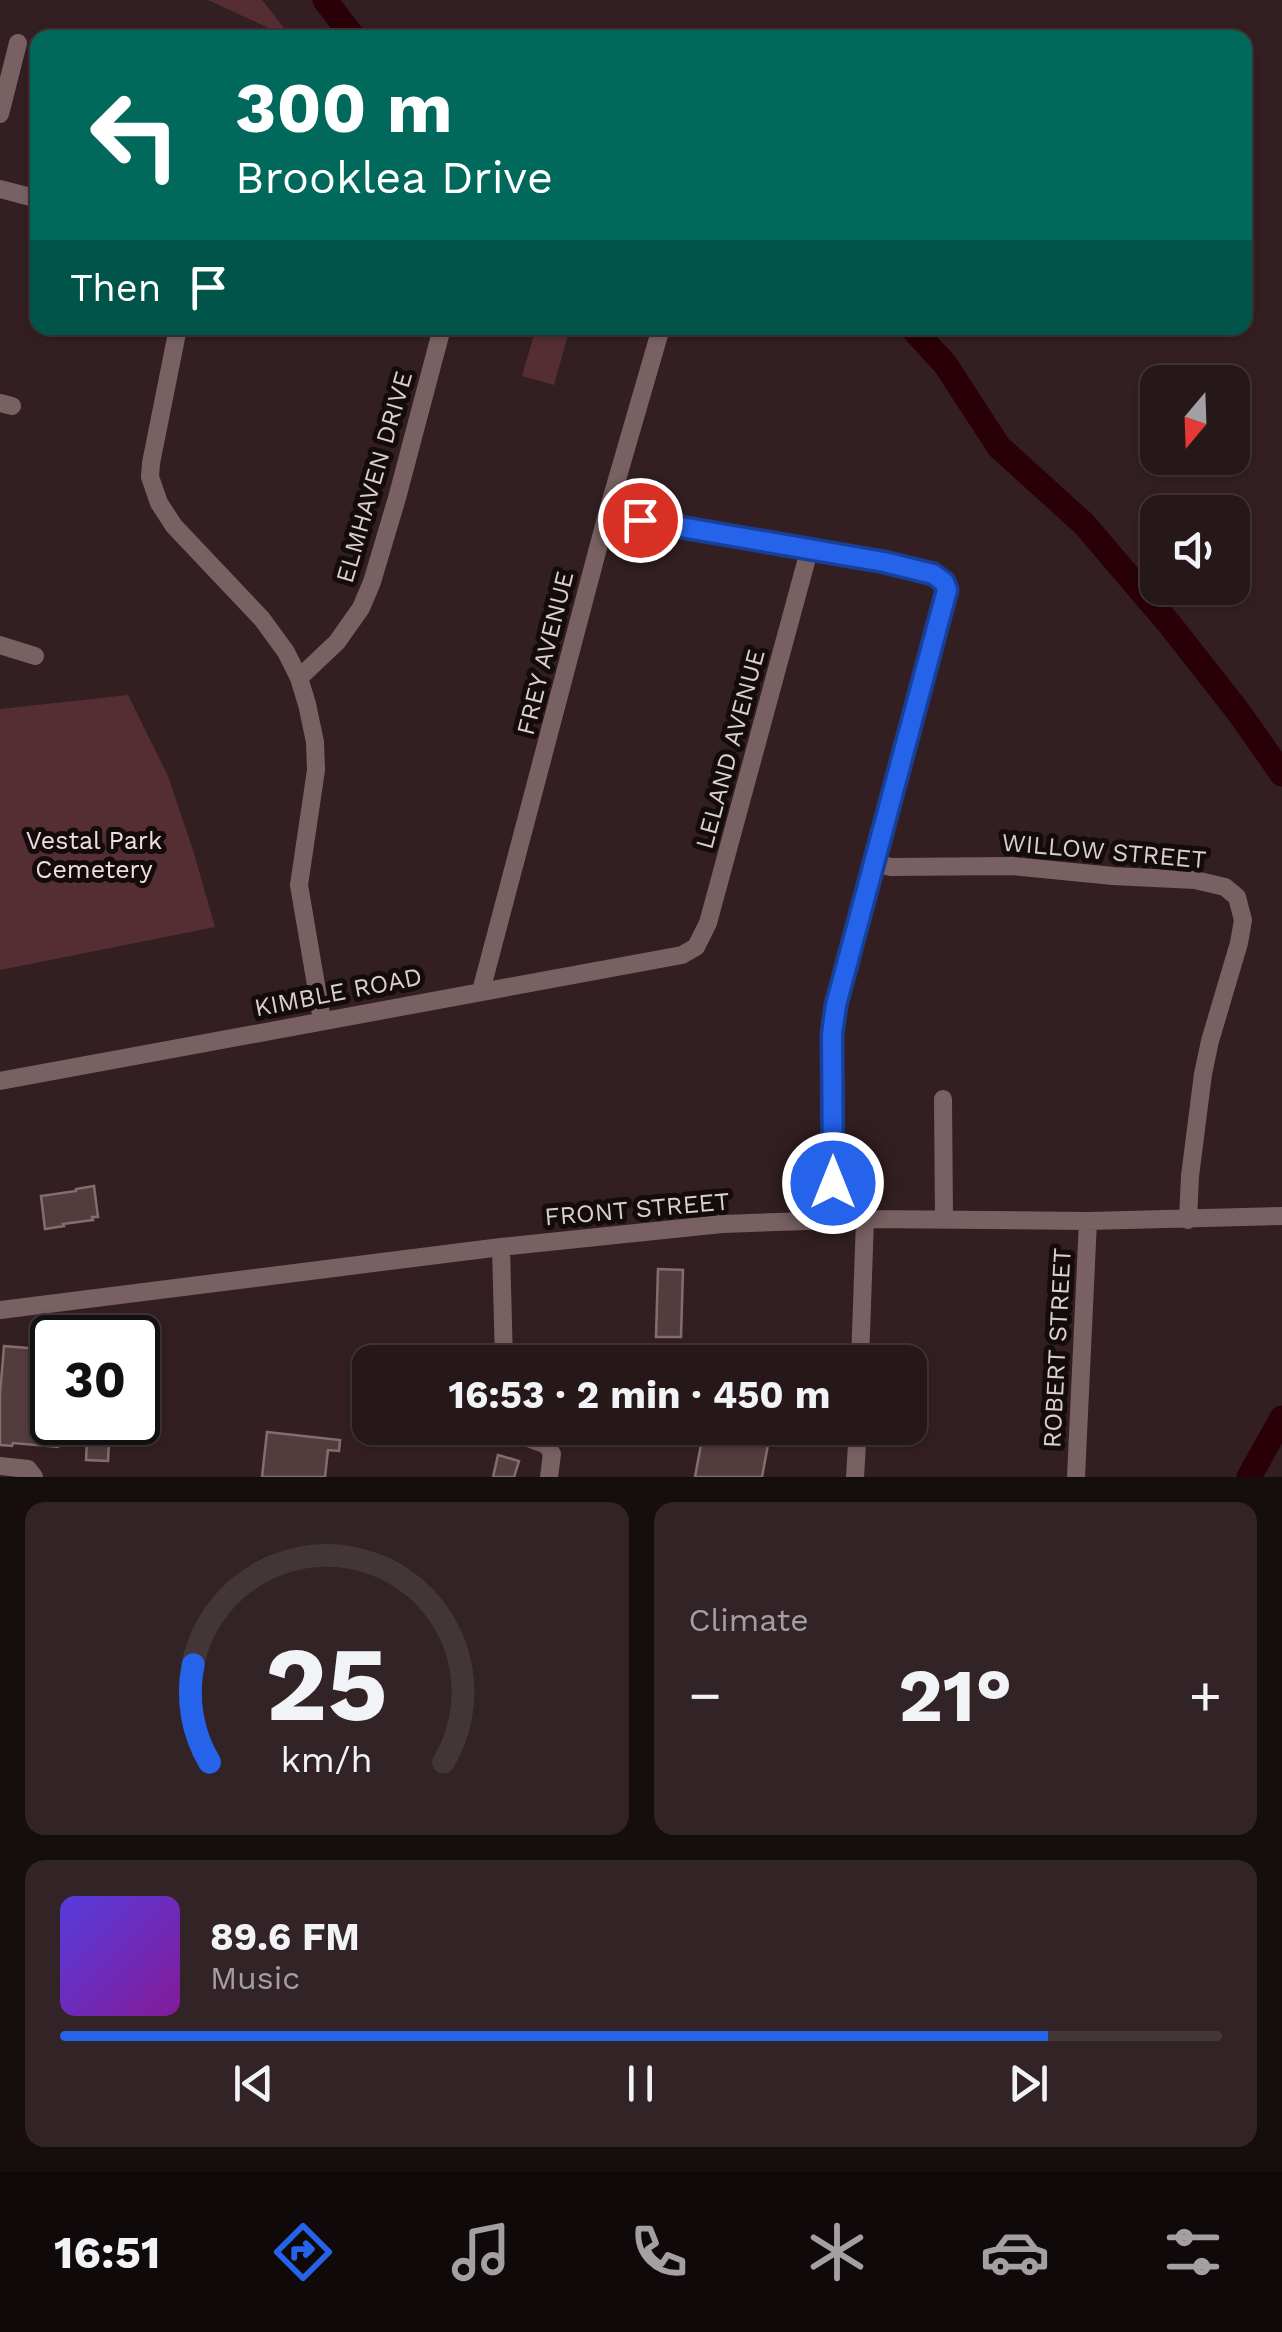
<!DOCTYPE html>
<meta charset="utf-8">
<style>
:root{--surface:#261719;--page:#322426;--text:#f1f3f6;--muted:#a49fa2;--line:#423638;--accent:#2563eb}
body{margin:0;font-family:"Work Sans",sans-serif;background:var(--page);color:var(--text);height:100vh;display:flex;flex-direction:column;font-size:38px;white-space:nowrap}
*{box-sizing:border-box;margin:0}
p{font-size:32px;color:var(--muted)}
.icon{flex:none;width:55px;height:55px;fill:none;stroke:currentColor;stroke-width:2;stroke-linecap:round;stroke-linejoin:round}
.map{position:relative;height:1477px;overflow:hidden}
.sheet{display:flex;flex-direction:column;gap:25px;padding:25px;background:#150d0e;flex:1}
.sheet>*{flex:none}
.hud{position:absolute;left:30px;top:30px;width:1222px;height:305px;border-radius:20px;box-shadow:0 2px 8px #0004,0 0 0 2px var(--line);background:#00695c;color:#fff;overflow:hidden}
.needle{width:65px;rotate:199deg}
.tools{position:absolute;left:1140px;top:365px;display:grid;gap:20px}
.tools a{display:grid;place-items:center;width:110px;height:110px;border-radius:20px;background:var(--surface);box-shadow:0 2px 8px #0004,0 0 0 2px var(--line);font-size:50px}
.speed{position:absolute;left:30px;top:1315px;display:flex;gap:20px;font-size:50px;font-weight:700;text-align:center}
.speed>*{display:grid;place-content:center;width:130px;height:130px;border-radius:50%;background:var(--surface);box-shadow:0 2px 8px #0004,0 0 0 2px var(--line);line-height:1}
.speed .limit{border:5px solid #111;border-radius:15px;background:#fff;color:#111}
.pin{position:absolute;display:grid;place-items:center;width:85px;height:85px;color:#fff;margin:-42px;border:5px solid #fff;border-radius:50%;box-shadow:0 2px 10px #0007}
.me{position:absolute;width:110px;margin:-55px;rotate:0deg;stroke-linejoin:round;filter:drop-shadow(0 0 8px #0008)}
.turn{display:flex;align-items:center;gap:35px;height:210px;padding:0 40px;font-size:45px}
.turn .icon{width:130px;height:130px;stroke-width:2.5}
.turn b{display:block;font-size:70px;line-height:85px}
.then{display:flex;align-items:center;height:95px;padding:0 40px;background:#0003;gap:20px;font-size:38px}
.big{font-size:75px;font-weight:700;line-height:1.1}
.sheet .tile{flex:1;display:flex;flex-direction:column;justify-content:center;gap:15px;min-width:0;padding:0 35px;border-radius:20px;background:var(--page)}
.sheet .dial{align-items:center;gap:0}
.dial svg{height:260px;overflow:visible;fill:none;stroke:var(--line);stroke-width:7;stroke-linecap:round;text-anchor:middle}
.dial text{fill:var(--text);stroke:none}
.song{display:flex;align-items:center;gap:30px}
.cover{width:120px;height:120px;border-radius:15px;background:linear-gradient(135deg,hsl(250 70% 55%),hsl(290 70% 35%))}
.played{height:10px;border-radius:5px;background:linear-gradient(90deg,var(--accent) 85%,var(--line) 85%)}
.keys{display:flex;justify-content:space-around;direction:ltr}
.heat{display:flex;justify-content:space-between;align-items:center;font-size:55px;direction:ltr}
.sheet .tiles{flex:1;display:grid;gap:25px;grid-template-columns:1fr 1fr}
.tile:last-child{grid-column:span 2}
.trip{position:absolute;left:352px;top:1345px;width:575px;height:100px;border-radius:20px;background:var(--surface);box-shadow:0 2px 8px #0004,0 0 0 2px var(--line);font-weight:700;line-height:100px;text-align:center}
.menu{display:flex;height:160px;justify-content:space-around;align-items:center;background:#0f090a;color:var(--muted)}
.menu .icon{width:70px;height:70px}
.menu .on{color:var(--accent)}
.menu b{font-size:45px;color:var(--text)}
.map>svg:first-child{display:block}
</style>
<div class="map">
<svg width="1282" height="1477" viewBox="0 0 1282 1477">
<rect width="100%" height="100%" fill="#331f21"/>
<!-- green -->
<path fill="#552e33" d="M208,0h54l29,37h-3z
M536,328h34l-16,57 -32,-9z
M128,695l40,81 25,74 22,77 -215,43v-261z"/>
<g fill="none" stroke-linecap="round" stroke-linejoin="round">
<!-- river -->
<path stroke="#290008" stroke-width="25" d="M325,0l29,38
M912,328l33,36 54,83 85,77 87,102 69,88 42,60
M1249,1477l33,-59"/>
</g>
<!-- building -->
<path fill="#523c3e" stroke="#856d6f" stroke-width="2.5" d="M94,1186l4,31h-6l1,3 -30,4 1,2 -19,3 -4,-33 35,-5v-2z
M658,1269l25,1 -2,67h-25z
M4,1346l48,4v72h8l-2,25 -45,-4 -1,3 -12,-1v-51z
M88,1422h22l-2,39 -22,-1z
M704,1428h29l37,6 -8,43h-67z
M267,1432l73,8 -1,11 -11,-1 -3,27h-63z
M498,1455l21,6 -5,16h-21z"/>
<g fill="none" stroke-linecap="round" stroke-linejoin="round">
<!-- minor -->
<path stroke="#796163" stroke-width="18" d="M0,114l18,-71
M0,189l38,10
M178,328l-27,135 -1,14 9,26 15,23 88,93 24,33 13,26 8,26 8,38 1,28 -17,115 23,135
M0,403l12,3
M607,514l277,49 49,11 12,7 2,9 -111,415 -4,29 1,186
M0,645l35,11
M299,678l38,-36 24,-34 11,-26 25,-84 45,-170
M874,863l17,4 121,-1 101,10 82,4 30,7 12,10 6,23 -4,23 -29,98 -7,33 -13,102 -2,44
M481,991l126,-477 54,-186
M0,1081l682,-126 14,-8 12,-24 101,-372
M943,1099l1,119
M501,1247l3,115
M0,1310l501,-63 221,-23 143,-5 223,2 194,-5
M860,1362l5,-143
M509,1428l11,7 27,10 5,9 -3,23
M0,1466l28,3 6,8
M855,1477l3,-49
M1076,1477l12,-256"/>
</g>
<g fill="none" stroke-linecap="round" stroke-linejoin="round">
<!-- route casing -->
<g stroke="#184099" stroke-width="25">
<path id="route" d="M640,520l244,42 49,12 11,8 3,8 -111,415 -4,29 1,149"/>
</g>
<!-- route -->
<use href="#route" stroke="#2563eb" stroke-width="18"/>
</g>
<g text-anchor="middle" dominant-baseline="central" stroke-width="10" stroke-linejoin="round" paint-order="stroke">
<!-- street labels -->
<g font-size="25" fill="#dbcece" stroke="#140c0c">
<text transform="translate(374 477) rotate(-74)">ELMHAVEN DRIVE</text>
<text transform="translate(545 653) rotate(-76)">FREY AVENUE</text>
<text transform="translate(730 749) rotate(-75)">LELAND AVENUE</text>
<text transform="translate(1104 851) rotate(5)">WILLOW STREET</text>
<text transform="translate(338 992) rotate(-11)">KIMBLE ROAD</text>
<text transform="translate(637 1209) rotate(-5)">FRONT STREET</text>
<text transform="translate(1057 1348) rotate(-87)">ROBERT STREET</text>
</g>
<!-- park labels -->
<g font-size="25" fill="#f2ddde" stroke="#140c0c">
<text x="94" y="840">Vestal Park<tspan x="94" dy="29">Cemetery</tspan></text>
</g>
</g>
</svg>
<div class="tools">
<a><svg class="needle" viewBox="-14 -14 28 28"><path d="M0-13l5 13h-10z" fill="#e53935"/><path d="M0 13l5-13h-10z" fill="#a49fa2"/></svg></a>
<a><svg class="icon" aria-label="sound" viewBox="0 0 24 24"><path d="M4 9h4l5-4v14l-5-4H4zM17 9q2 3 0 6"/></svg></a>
</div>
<div class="speed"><div class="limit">30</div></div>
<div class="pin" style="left:640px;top:520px;background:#d93025"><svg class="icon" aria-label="arrive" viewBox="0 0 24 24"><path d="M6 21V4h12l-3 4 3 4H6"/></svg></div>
<svg class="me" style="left:833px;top:1183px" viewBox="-20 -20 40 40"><circle r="17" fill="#2563eb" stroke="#fff" stroke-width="3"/><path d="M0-11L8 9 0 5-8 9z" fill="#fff"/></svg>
<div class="trip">16:53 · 2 min · 450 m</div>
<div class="hud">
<div class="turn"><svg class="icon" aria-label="left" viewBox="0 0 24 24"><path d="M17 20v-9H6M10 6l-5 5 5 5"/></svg><div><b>300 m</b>Brooklea Drive</div></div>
<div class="then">Then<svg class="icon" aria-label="arrive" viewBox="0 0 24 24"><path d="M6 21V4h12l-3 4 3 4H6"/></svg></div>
</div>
</div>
<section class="sheet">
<div class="tiles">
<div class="tile dial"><svg viewBox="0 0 100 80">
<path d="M14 69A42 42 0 1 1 86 69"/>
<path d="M14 69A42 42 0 0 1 9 39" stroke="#2563eb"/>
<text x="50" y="56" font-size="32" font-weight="700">25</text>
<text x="50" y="72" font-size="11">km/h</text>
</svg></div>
<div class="tile"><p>Climate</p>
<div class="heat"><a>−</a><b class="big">21°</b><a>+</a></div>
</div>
<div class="tile">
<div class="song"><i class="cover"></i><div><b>89.6 FM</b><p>Music</p></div></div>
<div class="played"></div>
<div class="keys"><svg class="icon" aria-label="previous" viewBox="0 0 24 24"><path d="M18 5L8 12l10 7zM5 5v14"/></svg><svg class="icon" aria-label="pause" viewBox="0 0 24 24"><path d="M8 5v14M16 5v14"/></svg><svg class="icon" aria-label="next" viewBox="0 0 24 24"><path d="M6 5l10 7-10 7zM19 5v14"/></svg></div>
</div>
</div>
</section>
<nav class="menu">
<b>16:51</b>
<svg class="icon on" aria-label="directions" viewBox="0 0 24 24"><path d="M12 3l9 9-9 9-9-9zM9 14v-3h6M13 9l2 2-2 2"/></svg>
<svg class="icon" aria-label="music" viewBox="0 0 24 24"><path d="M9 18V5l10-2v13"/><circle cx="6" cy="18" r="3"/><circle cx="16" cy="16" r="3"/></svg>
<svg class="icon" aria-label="phone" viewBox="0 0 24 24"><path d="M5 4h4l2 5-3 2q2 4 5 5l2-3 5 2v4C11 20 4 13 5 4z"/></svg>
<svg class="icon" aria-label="climate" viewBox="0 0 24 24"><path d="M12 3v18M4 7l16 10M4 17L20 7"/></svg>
<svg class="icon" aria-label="car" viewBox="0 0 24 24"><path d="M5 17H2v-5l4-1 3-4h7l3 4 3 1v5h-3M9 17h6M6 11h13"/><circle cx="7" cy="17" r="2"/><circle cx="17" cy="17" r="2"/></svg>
<svg class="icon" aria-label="filters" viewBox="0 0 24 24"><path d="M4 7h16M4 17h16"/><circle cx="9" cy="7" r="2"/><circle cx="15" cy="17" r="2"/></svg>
</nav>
